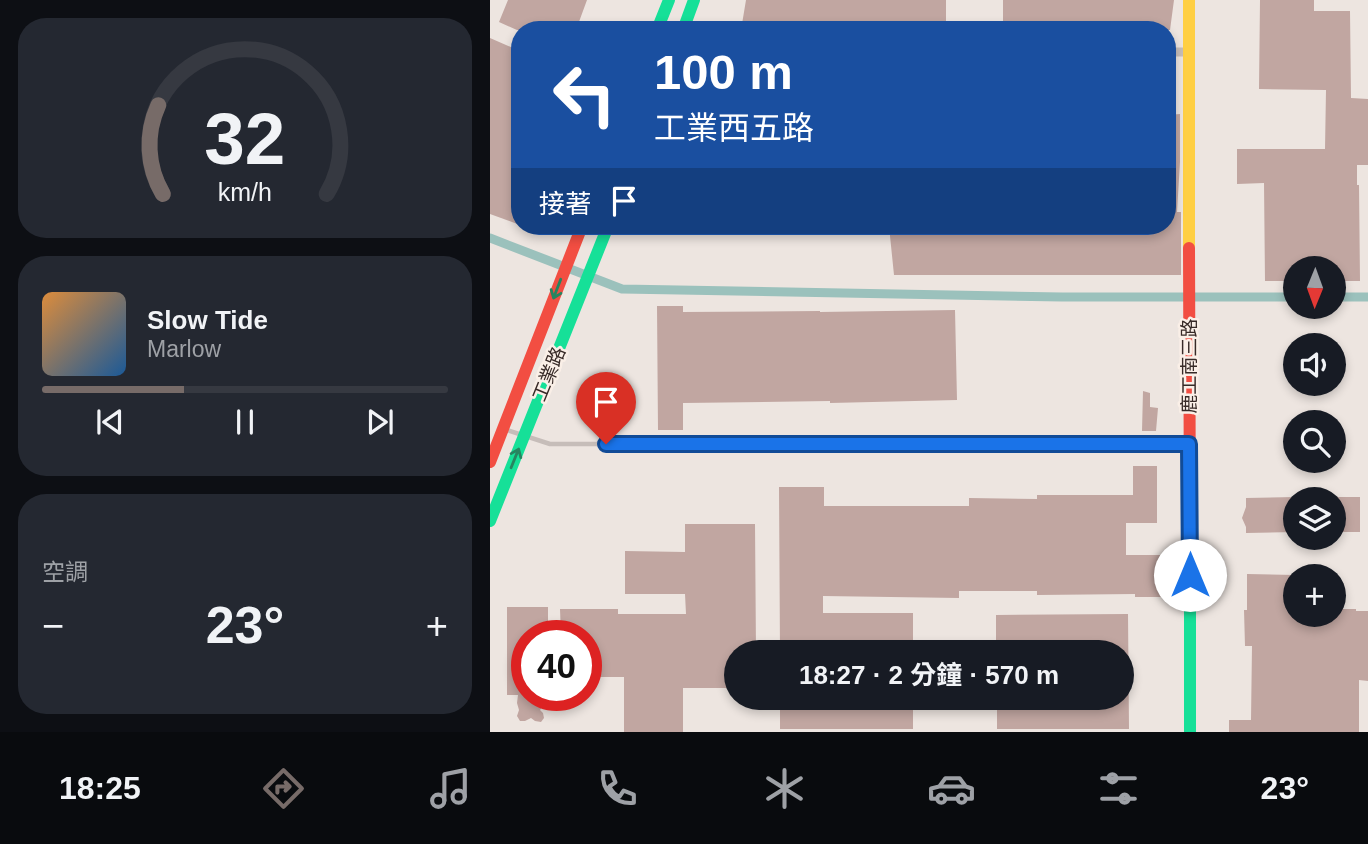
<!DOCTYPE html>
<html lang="zh-TW">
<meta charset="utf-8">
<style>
:root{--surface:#171b24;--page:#242831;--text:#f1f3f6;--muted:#9ea1a6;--line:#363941;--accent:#776b68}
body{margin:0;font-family:Helvetica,"Noto Sans TC",sans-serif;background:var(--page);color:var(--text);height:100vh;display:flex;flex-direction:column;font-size:26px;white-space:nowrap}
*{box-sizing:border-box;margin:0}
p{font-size:23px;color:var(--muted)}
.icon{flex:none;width:38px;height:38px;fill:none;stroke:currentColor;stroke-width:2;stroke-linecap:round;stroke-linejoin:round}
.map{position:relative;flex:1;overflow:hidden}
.sheet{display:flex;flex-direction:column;gap:18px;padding:18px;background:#0d0f14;width:490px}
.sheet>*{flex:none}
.banner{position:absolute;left:21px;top:21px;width:665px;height:214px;border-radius:28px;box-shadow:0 4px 10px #0003;background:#1a4fa0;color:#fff;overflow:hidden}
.needle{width:46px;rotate:181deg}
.buttons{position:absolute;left:793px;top:256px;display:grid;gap:14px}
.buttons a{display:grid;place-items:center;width:63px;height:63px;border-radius:50%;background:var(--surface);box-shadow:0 4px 10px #0003;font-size:35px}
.speed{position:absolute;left:21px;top:620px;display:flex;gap:14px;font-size:35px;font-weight:700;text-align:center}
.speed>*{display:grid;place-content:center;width:91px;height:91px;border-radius:50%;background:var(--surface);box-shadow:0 4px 10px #0003;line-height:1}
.speed .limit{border:10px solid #d22;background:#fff;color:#111}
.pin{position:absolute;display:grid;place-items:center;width:60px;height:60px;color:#fff;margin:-72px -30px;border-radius:50% 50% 50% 0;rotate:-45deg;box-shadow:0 0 7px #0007}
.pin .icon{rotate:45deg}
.me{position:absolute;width:77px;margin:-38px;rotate:0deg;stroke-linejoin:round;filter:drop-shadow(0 0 5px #0008)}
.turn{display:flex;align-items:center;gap:24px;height:147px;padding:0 28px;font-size:32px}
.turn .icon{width:91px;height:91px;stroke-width:2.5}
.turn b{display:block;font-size:49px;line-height:60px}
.then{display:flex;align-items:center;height:66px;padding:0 28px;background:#0003;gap:14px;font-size:26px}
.big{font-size:52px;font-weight:700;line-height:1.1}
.sheet .card{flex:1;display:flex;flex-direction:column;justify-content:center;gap:10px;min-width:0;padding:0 24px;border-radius:28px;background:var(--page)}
.sheet .dial{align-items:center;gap:0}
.dial svg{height:182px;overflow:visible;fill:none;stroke:var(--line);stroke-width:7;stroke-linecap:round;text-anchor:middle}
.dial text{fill:var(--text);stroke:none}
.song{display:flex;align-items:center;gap:21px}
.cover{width:84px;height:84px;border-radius:10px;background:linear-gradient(135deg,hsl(30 70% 55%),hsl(210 70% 35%))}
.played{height:7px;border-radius:4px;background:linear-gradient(90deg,var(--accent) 35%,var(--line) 35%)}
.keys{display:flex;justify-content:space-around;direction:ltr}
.heat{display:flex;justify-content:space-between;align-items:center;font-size:38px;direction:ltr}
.trip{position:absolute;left:234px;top:640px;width:410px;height:70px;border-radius:35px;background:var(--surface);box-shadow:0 4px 10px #0003;font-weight:700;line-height:70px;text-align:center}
.tab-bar{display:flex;height:112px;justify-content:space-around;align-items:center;background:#090b0e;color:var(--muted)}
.tab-bar .icon{width:49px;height:49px}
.tab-bar .on{color:var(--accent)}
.tab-bar b{font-size:32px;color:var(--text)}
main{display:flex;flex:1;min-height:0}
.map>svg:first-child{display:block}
</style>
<main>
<section class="sheet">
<div class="card dial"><svg viewBox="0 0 100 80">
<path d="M14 69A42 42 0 1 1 86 69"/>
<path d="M14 69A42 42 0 0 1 12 30" stroke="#776b68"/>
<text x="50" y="56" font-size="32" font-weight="700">32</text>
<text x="50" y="72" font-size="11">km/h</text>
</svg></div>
<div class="card">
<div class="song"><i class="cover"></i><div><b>Slow Tide</b><p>Marlow</p></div></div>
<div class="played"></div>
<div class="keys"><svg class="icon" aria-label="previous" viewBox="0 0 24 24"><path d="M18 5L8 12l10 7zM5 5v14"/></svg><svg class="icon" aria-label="pause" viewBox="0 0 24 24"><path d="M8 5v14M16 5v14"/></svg><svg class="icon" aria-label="next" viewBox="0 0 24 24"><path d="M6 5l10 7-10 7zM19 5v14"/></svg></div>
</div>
<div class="card"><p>空調</p>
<div class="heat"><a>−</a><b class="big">23°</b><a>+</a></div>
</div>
</section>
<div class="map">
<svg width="878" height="732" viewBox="0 0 878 732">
<rect width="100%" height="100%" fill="#ede5e0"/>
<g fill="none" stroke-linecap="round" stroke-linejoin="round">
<!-- canal -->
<path stroke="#9bc1bc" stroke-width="9" d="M0,238l132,51 440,8h233
M844,297h34"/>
</g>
<!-- building -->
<path fill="#c1a6a1" d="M18,0h79l-11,30h-59l-18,-8z
M256,0h200v30h-205z
M513,0h171l-4,30h-167z
M770,0h54v11h36l1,87 17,1v66h-11v20h2l1,96h-26v-13h-39v13h-30l-1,-98 -27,1v-35h88l1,-59 -67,-1z
M0,38l30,13v174l-30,-11z
M690,114v48l-3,50h4v63h-287l-5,-49h278v-111z
M167,306h26v6l137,-1v1l135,-2 2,90 -127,3v-2l-147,2v27h-25z
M653,391l7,2v14l8,1 -2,23h-14z
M643,466h24v57h-31v32h45l1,42h-37v-3l-98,1v-4h-78v7l-136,-2v17h90v40h-133l-1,-166h45v19h145v-8l68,1v-4h96z
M805,497v35l-49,1v-6l-4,-9 4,-11v-9z
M844,497h26v35h-26z
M195,524h70l1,129h-19v35h-54v44h-59v-55h-38v-42h-25l-1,-26h58v5h68l-1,-20h-60v-43l60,1z
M757,574l48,1v39h39v-5h22v2h12v70l-9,-1v52h-130v-12h22l1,-74h-7l-1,-36h3z
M17,607h41v28h-21v60h17v9l-4,6 3,3 1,5 -3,4 -6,-1 -4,-3 -6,3h-5l-3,-5 2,-6 -2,-7 1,-8h-11z
M638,614l1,115h-132v-31h125v-45h-126v-38z
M290,698h133v31h-133z"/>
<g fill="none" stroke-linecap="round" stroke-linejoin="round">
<!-- lane -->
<path stroke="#c6bdb9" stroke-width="4.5" d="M14,429l46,15h639"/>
<!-- street -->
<path stroke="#c6bdb9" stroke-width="9" d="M677,52h21"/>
<!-- fast -->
<path stroke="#16e098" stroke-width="12" d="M167,30l12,-30
M193,30l11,-30
M0,521l118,-295
M700,537v195"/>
<!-- slow -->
<path stroke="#ffcf43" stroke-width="12" d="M699,0v248"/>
<!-- jam -->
<path stroke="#f24e42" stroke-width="12" d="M699,248l1,289
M0,462l92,-236"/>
</g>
<!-- one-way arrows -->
<defs><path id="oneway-shaft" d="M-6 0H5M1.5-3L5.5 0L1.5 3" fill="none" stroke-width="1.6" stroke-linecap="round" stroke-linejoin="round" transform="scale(1.75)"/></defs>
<g stroke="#268560">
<use href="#oneway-shaft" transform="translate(67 289) rotate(111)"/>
<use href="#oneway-shaft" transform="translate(25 458) rotate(-68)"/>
</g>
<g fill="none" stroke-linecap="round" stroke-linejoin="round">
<!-- route casing -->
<g stroke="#114b97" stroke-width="18">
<path id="route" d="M116,444h583l1,131"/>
</g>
<!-- route -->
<use href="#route" stroke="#1a73e8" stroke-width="12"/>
</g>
<g text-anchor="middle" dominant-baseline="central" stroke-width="5" stroke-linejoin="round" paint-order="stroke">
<!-- street labels -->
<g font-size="19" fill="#372a27" stroke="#faefe7">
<text transform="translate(699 366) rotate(-90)">鹿工南三路</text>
<text transform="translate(59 374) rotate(-68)">工業路</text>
</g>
</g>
</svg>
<div class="buttons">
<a><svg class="needle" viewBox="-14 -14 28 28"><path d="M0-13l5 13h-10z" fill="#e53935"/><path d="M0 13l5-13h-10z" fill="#9ea1a6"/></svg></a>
<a><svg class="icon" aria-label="sound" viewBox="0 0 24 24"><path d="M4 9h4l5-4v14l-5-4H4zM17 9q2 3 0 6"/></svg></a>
<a><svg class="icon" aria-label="search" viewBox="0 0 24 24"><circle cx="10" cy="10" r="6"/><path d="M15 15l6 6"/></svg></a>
<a><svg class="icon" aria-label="layers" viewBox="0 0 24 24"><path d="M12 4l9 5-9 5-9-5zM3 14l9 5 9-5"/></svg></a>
<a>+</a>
</div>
<div class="speed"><div class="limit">40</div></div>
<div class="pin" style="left:116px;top:444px;background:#d93025"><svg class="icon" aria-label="arrive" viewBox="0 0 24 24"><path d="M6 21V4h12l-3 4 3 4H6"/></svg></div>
<svg class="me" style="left:700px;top:575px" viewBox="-20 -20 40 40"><circle r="19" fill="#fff"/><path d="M0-13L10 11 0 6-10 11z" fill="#1a73e8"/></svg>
<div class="trip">18:27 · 2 分鐘 · 570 m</div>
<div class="banner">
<div class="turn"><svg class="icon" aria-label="left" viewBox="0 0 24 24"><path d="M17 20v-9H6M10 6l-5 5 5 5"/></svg><div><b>100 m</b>工業西五路</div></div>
<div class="then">接著<svg class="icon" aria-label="arrive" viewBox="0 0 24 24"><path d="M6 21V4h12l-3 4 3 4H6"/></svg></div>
</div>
</div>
</main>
<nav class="tab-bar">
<b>18:25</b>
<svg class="icon on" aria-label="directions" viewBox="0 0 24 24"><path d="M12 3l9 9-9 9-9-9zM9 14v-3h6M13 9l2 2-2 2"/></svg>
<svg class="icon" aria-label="music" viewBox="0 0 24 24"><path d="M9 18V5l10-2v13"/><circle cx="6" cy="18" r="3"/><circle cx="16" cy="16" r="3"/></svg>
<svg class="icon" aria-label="phone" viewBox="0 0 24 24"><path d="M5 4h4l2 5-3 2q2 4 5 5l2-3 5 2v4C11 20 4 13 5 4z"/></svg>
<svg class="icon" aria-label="climate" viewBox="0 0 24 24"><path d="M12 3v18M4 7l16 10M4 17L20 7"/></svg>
<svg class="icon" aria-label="car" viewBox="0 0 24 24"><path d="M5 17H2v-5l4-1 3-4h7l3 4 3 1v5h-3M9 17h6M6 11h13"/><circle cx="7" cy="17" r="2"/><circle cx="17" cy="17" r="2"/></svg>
<svg class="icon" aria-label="filters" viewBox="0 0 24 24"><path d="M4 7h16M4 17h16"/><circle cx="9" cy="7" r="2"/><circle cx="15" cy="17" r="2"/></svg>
<b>23°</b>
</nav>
